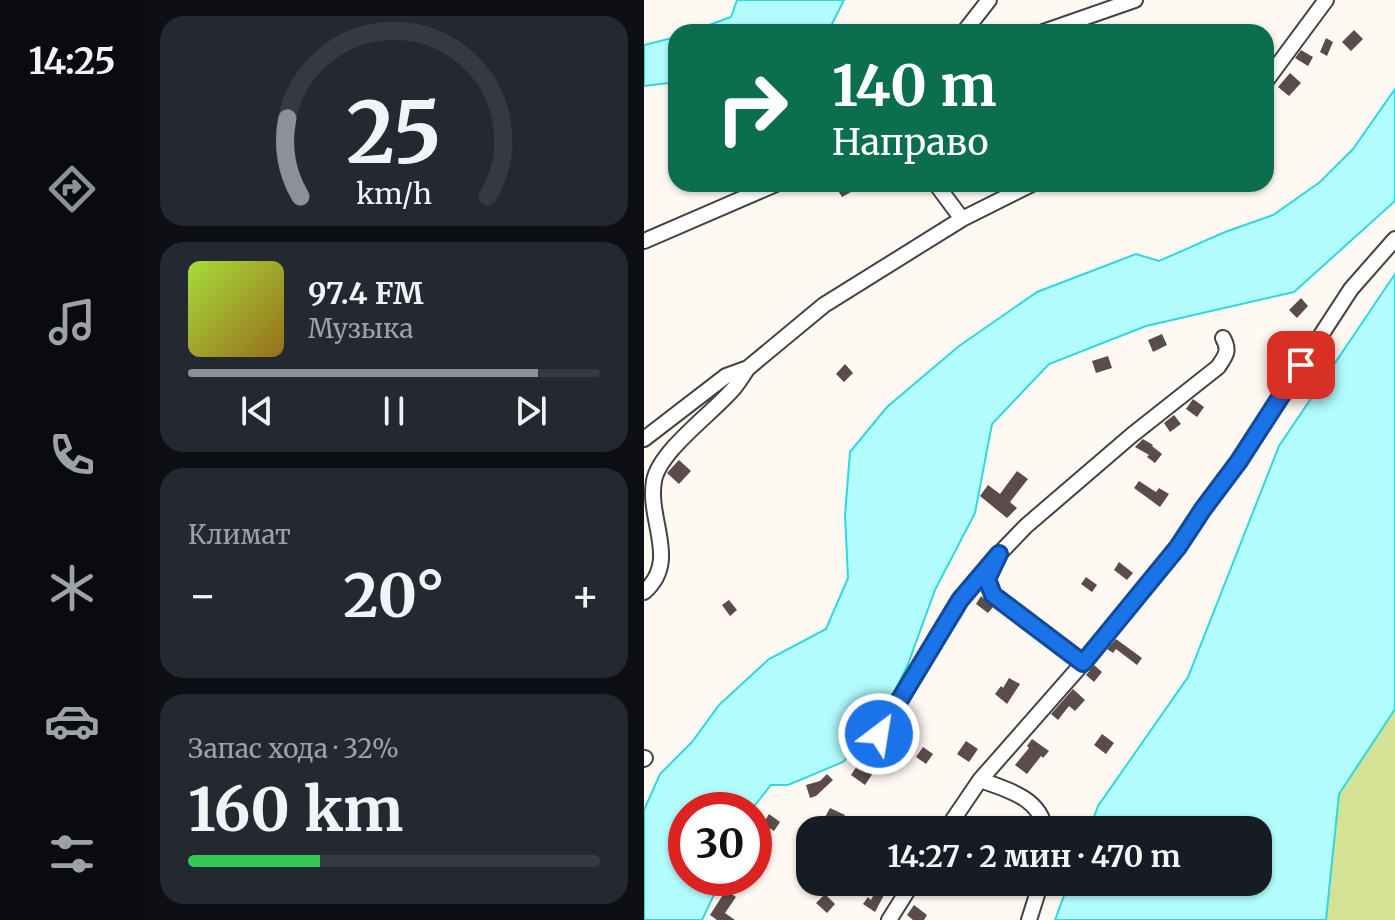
<!DOCTYPE html>
<html lang="ru">
<meta charset="utf-8">
<style>
:root{--surface:#171b24;--page:#242831;--text:#f1f3f6;--muted:#9ea1a6;--line:#363941;--accent:#8c9099}
body{margin:0;font-family:Merriweather,serif;background:var(--page);color:var(--text);height:100vh;display:flex;flex-direction:column;font-size:30px;white-space:nowrap}
*{box-sizing:border-box;margin:0}
p{font-size:26px;color:var(--muted)}
.icon{flex:none;width:44px;height:44px;fill:none;stroke:currentColor;stroke-width:2;stroke-linecap:round;stroke-linejoin:round}
.map{position:relative;flex:1;overflow:hidden}
.side{display:flex;flex-direction:column;gap:16px;padding:16px;background:#0d0f14;width:500px}
.side>*{flex:none}
.hud{position:absolute;left:24px;top:24px;width:606px;height:168px;border-radius:24px;box-shadow:0 2px 6px #0004;background:#0b6e4f;color:#fff;overflow:hidden}
.speed{position:absolute;left:24px;top:792px;display:flex;gap:16px;font-size:40px;font-weight:700;text-align:center}
.speed>*{display:grid;place-content:center;width:104px;height:104px;border-radius:50%;background:var(--surface);box-shadow:0 2px 6px #0004;line-height:1}
.speed .limit{border:12px solid #d22;background:#fff;color:#111}
.pin{position:absolute;display:grid;place-items:center;width:68px;height:68px;color:#fff;margin:-34px;border-radius:16px;box-shadow:0 4px 12px #0006}
.me{position:absolute;width:88px;margin:-44px;rotate:31deg;stroke-linejoin:round;filter:drop-shadow(0 0 6px #0008)}
.turn{display:flex;align-items:center;gap:28px;height:168px;padding:0 32px;font-size:36px}
.turn .icon{width:104px;height:104px;stroke-width:2.5}
.turn b{display:block;font-size:56px;line-height:68px}
.big{font-size:60px;font-weight:700;line-height:1.1}
.side .tile{flex:1;display:flex;flex-direction:column;justify-content:center;gap:12px;min-width:0;padding:0 28px;border-radius:24px;background:var(--page)}
.side .dial{align-items:center;gap:0}
.dial svg{height:208px;overflow:visible;fill:none;stroke:var(--line);stroke-width:7;stroke-linecap:round;text-anchor:middle}
.dial text{fill:var(--text);stroke:none}
.song{display:flex;align-items:center;gap:24px}
.cover{width:96px;height:96px;border-radius:12px;background:linear-gradient(135deg,hsl(80 70% 55%),hsl(40 70% 35%))}
.played{height:8px;border-radius:4px;background:linear-gradient(90deg,var(--accent) 85%,var(--line) 85%)}
.keys{display:flex;justify-content:space-around;direction:ltr}
.heat{display:flex;justify-content:space-between;align-items:center;font-size:44px;direction:ltr}
.charge{height:12px;border-radius:6px;background:linear-gradient(90deg,#34c759 32%,var(--line) 0)}
.trip{position:absolute;left:152px;top:816px;width:476px;height:80px;border-radius:24px;background:var(--surface);box-shadow:0 2px 6px #0004;font-weight:700;line-height:80px;text-align:center}
main{display:flex;flex:1;min-height:0}
.dock{display:flex;flex-direction:column;width:144px;justify-content:space-around;align-items:center;background:#090b0e;color:var(--muted)}
.dock .icon{width:56px;height:56px}
.dock .current{color:var(--accent)}
.dock b{font-size:36px;color:var(--text)}
.map>svg:first-child{display:block}
</style>
<main>
<nav class="dock">
<b>14:25</b>
<svg class="icon current" aria-label="directions" viewBox="0 0 24 24"><path d="M12 3l9 9-9 9-9-9zM9 14v-3h6M13 9l2 2-2 2"/></svg>
<svg class="icon" aria-label="music" viewBox="0 0 24 24"><path d="M9 18V5l10-2v13"/><circle cx="6" cy="18" r="3"/><circle cx="16" cy="16" r="3"/></svg>
<svg class="icon" aria-label="phone" viewBox="0 0 24 24"><path d="M5 4h4l2 5-3 2q2 4 5 5l2-3 5 2v4C11 20 4 13 5 4z"/></svg>
<svg class="icon" aria-label="climate" viewBox="0 0 24 24"><path d="M12 3v18M4 7l16 10M4 17L20 7"/></svg>
<svg class="icon" aria-label="car" viewBox="0 0 24 24"><path d="M5 17H2v-5l4-1 3-4h7l3 4 3 1v5h-3M9 17h6M6 11h13"/><circle cx="7" cy="17" r="2"/><circle cx="17" cy="17" r="2"/></svg>
<svg class="icon" aria-label="filters" viewBox="0 0 24 24"><path d="M4 7h16M4 17h16"/><circle cx="9" cy="7" r="2"/><circle cx="15" cy="17" r="2"/></svg>
</nav>
<section class="side">
<div class="tile dial"><svg viewBox="0 0 100 80">
<path d="M14 69A42 42 0 1 1 86 69"/>
<path d="M14 69A42 42 0 0 1 9 39" stroke="#8c9099"/>
<text x="50" y="56" font-size="32" font-weight="700">25</text>
<text x="50" y="72" font-size="11">km/h</text>
</svg></div>
<div class="tile">
<div class="song"><i class="cover"></i><div><b>97.4 FM</b><p>Музыка</p></div></div>
<div class="played"></div>
<div class="keys"><svg class="icon" aria-label="previous" viewBox="0 0 24 24"><path d="M18 5L8 12l10 7zM5 5v14"/></svg><svg class="icon" aria-label="pause" viewBox="0 0 24 24"><path d="M8 5v14M16 5v14"/></svg><svg class="icon" aria-label="next" viewBox="0 0 24 24"><path d="M6 5l10 7-10 7zM19 5v14"/></svg></div>
</div>
<div class="tile"><p>Климат</p>
<div class="heat"><a>−</a><b class="big">20°</b><a>+</a></div>
</div>
<div class="tile"><p>Запас хода · 32%</p><b class="big">160 km</b><div class="charge"></div></div>
</section>
<div class="map">
<svg width="751" height="920" viewBox="0 0 751 920">
<rect width="100%" height="100%" fill="#fff9f4"/>
<!-- forest -->
<path fill="#d4e295" d="M751,645v275h-97l1,-94z"/>
<!-- water -->
<path fill="#b2fcfd" stroke="#31d7dc" stroke-width="2" d="M93,0h107l-16,32h-138l41,-15z
M32,37v45l-32,4v-41z
M751,89v112l-101,91 -148,34 -97,38 -57,60 -17,89 -40,77 -27,74 -30,63 -35,35 -55,23h-17l-20,25h-65v68h36l-20,42h-58v-110l16,-36 32,-32 27,-37 50,-46 57,-30 22,-51 -3,-63 5,-63 37,-45 72,-61 78,-54 99,-38 23,7 66,-29 48,-17 47,-33 33,-33z
M751,274v435l-56,85 -13,126h-271l14,-38h189v-52h-169l9,-24 90,-129 91,-231z"/>
<!-- building -->
<path fill="#5b4c4b" d="M710,30l9,9 -12,12 -9,-9z
M682,38l7,4 -6,14 -7,-4z
M657,50l12,7 -5,9 -13,-8z
M646,73l11,10 -12,13 -11,-9z
M197,184h24l-23,13 -6,-10z
M657,298l7,8 -11,12 -8,-8z
M518,334l5,11 -14,7 -5,-12z
M464,356l4,12 -16,5 -4,-12z
M201,364l8,9 -9,9 -8,-8z
M549,399l11,8 -7,10 -11,-8z
M530,415l7,9 -11,8 -6,-9z
M499,439l10,6 -1,1 10,8 -7,9 -8,-6 2,-2 -14,-8z
M35,460l12,11 -12,13 -12,-11z
M373,471l11,8 -18,23 7,6 -10,10 -27,-22 8,-11 12,9z
M495,481l17,11 3,-4 10,6 -9,13 -26,-19z
M475,562l14,11 -6,7 -13,-10z
M442,577l11,8 -5,7 -11,-8z
M337,596l12,11 -5,6 -12,-9z
M85,600l8,10 -7,6 -8,-11z
M472,639l26,19 -5,7 -21,-16 -3,4 -6,-4z
M450,665l8,7 -8,10 -8,-7z
M365,678l11,6 -13,20 -12,-10 6,-8 2,2z
M429,689l12,11 -10,11 -6,-5 -11,14 -7,-6z
M255,720l12,9 -7,9 -11,-8z
M458,734l12,9 -8,11 -12,-9z
M388,739l17,12 -6,7 -2,-2 -14,18 -12,-9 14,-17 -2,-2z
M322,741l12,8 -9,13 -12,-8z
M279,747l10,7 -7,10 -10,-7z
M236,750l9,7 -8,9 -2,-2 -14,21 -14,-10 8,-12 -3,-1 4,-11 15,5z
M183,774l6,6 -17,16 -6,2 -4,-13 14,-4z
M186,808l15,7 -5,10 -15,-8z
M125,814l11,8 -6,9 -11,-7z
M110,842l13,9 -6,10 -7,-5z
M236,882h11l-16,30 -12,-8 5,-7 3,3z
M82,890l10,7 -11,16 10,7h-18l-7,-5z
M181,894l10,10 -8,9 -11,-10z
M270,905l13,10 -3,5h-11l-6,-5z"/>
<g fill="none" stroke-linecap="round" stroke-linejoin="round">
<!-- minor casing -->
<g stroke="#434343" stroke-width="18">
<path id="minor" d="M320,32l25,-32
M399,32l92,-32
M622,81l60,-81
M292,184l26,35
M0,241l132,-57
M0,439l82,-63 22,-8 76,-63 138,-86 70,-35
M0,592c36,-31 3,-71 10,-111 5,-30 59,-68 80,-93 5,-6 9,-13 14,-20
M439,663l-90,-68 -6,-16 12,-25 27,-28 106,-91 86,-68c8,-12 12,-16 5,-29
M235,734l81,-134 29,-33
M0,759l1,-1
M336,780c26,9 61,18 65,50
M302,830l34,-50 103,-117 95,-116 25,-38 36,-48 112,-172 44,-50
M245,920l24,-38
M385,920l12,-38"/>
</g>
<!-- minor -->
<use href="#minor" stroke="#fff" stroke-width="14"/>
</g>
<g fill="none" stroke-linecap="round" stroke-linejoin="round">
<!-- route casing -->
<g stroke="#114b97" stroke-width="20">
<path id="route" d="M235,734l81,-134 39,-46 -12,25 6,16 90,68 95,-116 25,-38 36,-48 62,-96"/>
</g>
<!-- route -->
<use href="#route" stroke="#1a73e8" stroke-width="14"/>
</g>
</svg>
<div class="speed"><div class="limit">30</div></div>
<div class="pin" style="left:657px;top:365px;background:#d93025"><svg class="icon" aria-label="arrive" viewBox="0 0 24 24"><path d="M6 21V4h12l-3 4 3 4H6"/></svg></div>
<svg class="me" style="left:235px;top:734px" viewBox="-20 -20 40 40"><circle r="17" fill="#1a73e8" stroke="#fff" stroke-width="3"/><path d="M0-11L8 9 0 5-8 9z" fill="#fff"/></svg>
<div class="trip">14:27 · 2 мин · 470 m</div>
<div class="hud">
<div class="turn"><svg class="icon" aria-label="right" viewBox="0 0 24 24"><path d="M7 20v-9h11M14 6l5 5-5 5"/></svg><div><b>140 m</b>Направо</div></div>
</div>
</div>
</main>
